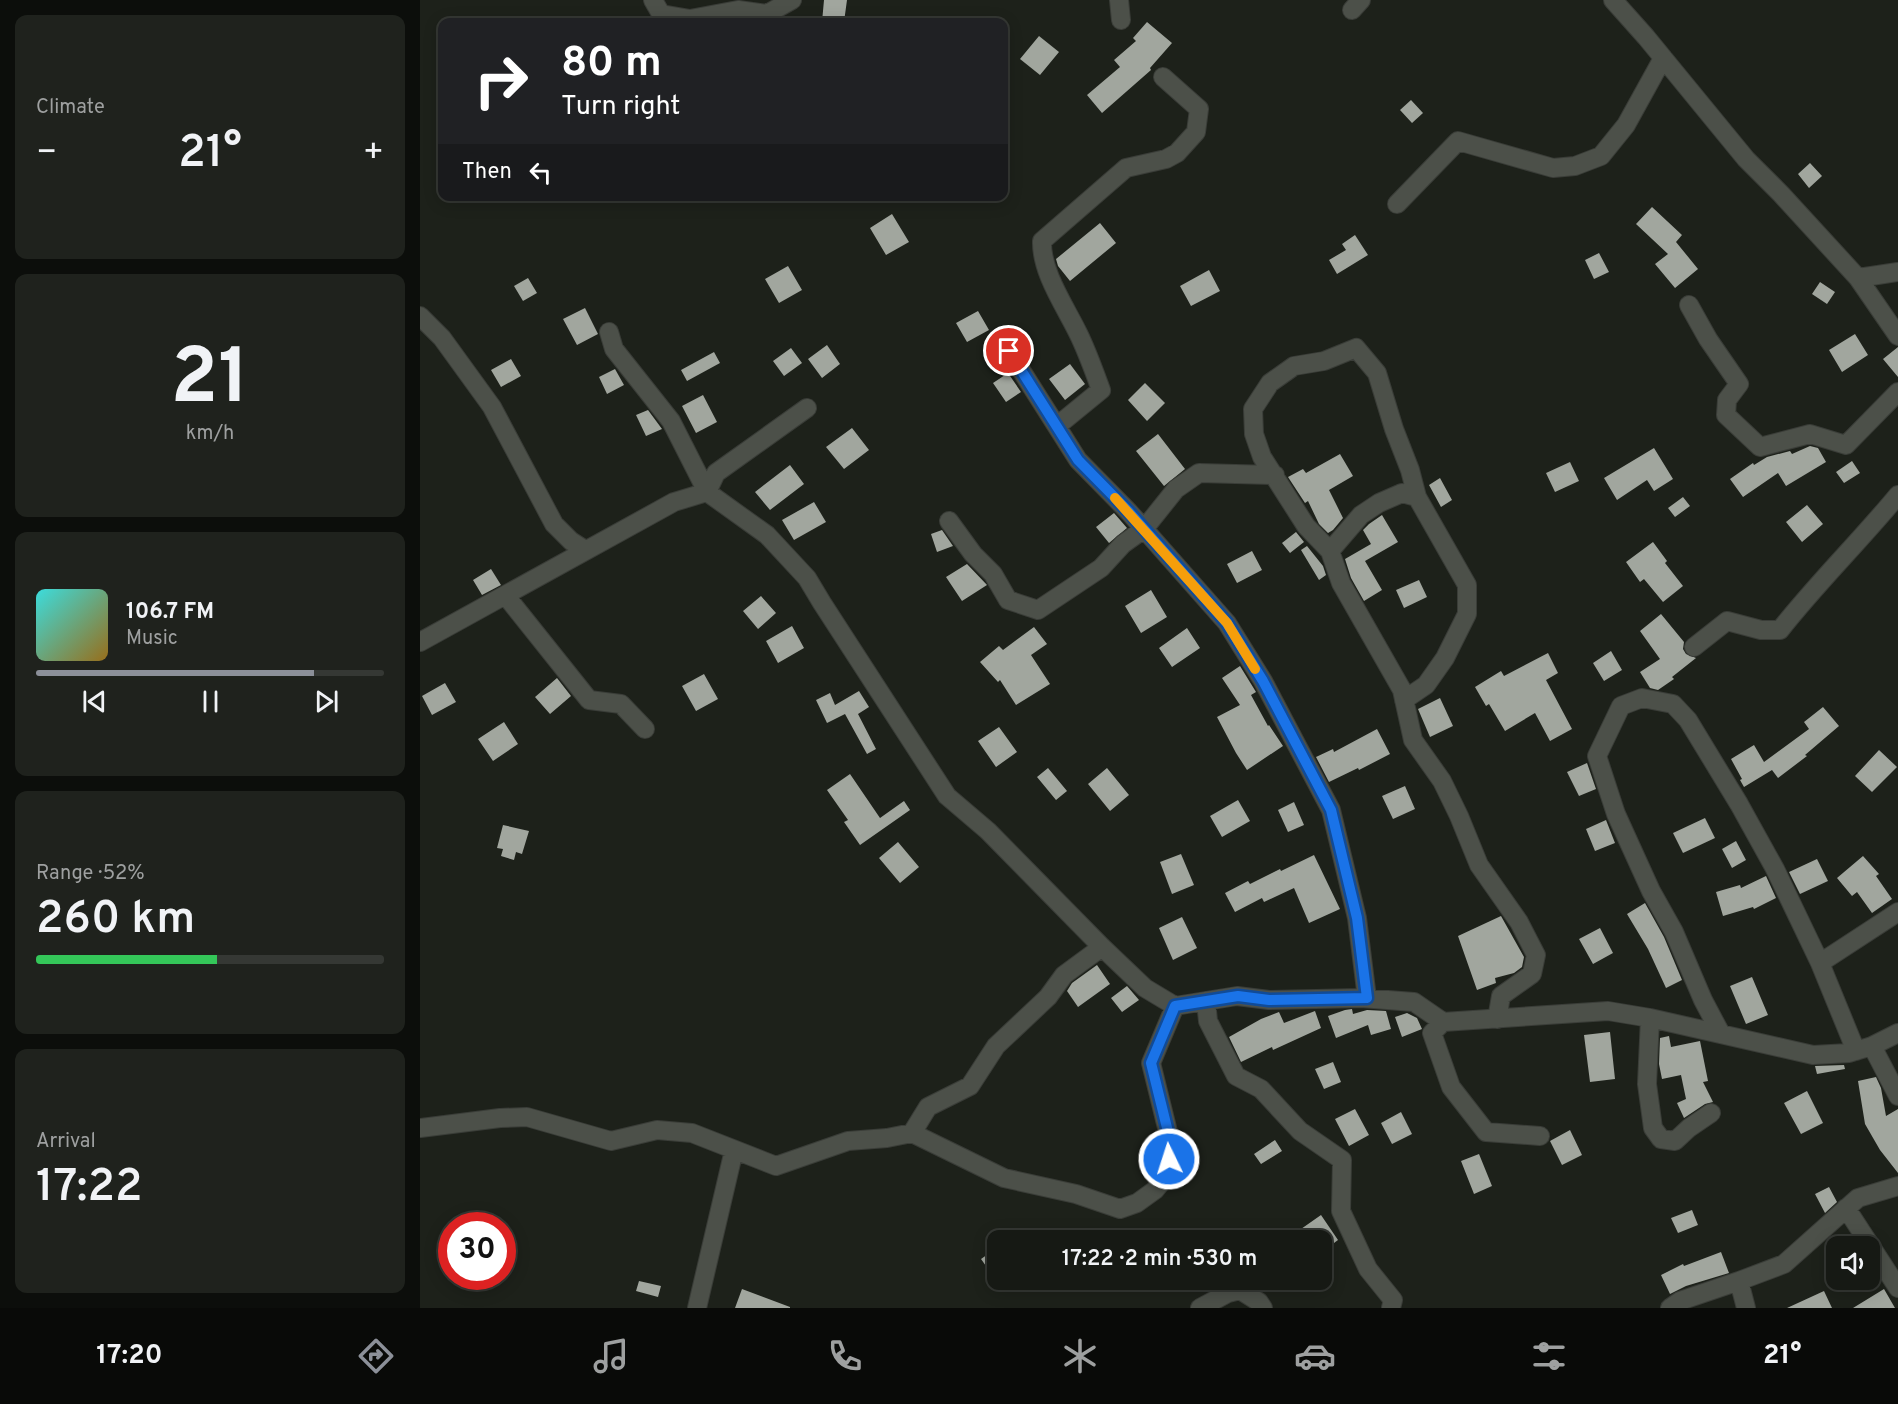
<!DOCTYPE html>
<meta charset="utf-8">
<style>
:root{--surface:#161914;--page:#1f221d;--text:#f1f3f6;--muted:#9ea0a0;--line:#353834;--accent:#8c9099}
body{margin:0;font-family:Overpass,sans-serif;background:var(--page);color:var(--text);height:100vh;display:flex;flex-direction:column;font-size:22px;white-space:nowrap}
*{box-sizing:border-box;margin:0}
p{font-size:20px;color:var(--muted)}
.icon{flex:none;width:33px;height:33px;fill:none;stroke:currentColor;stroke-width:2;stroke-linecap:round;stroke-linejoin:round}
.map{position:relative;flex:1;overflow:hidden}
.details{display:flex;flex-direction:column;gap:15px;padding:15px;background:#0c0e0b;width:420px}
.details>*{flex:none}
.banner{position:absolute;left:18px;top:18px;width:570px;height:183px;border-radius:12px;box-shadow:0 3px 15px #0003,0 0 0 2px var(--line);background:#202124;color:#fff;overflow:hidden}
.tools{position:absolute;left:1406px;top:1236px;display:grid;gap:12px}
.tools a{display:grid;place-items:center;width:54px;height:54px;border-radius:12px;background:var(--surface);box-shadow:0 3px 15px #0003,0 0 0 2px var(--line);font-size:30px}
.speed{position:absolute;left:18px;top:1212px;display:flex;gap:12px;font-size:30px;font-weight:700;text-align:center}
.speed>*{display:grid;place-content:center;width:78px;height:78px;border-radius:50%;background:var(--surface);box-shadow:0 3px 15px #0003,0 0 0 2px var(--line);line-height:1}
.speed .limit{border:9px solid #d22;background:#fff;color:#111}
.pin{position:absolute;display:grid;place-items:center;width:51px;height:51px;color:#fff;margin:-26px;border:3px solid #fff;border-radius:50%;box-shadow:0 2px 6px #0007}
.me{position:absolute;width:66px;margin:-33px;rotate:356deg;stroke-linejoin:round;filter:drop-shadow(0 0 4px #0008)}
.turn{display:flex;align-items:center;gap:21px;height:126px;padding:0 24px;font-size:27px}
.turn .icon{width:78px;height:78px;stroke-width:2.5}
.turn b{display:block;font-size:42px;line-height:51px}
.then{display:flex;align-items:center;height:57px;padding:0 24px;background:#0003;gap:12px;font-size:22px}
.big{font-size:45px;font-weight:600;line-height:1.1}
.details .tile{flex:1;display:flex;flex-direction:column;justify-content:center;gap:9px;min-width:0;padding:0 21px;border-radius:12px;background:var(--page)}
.details .dial{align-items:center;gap:0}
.dial b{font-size:78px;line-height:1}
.song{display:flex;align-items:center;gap:18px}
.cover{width:72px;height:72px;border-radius:9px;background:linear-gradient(135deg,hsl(180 70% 55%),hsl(40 70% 35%))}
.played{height:6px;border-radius:3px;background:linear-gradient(90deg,var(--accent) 80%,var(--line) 80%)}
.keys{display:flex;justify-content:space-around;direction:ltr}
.heat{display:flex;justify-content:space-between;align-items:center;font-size:33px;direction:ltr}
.charge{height:9px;border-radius:4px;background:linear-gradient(90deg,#34c759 52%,var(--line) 0)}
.trip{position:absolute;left:567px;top:1230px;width:345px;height:60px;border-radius:12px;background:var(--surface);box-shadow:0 3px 15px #0003,0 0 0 2px var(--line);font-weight:600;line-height:60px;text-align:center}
.menu{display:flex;height:96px;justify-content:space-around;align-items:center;background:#090a08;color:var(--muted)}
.menu .icon{width:42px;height:42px}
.menu .active{color:var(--accent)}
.menu b{font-size:27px;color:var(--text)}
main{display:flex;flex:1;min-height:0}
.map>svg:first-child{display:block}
</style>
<main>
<section class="details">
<div class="tile"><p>Climate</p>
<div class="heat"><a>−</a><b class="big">21°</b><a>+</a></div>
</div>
<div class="tile dial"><b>21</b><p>km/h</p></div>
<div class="tile">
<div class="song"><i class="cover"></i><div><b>106.7 FM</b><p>Music</p></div></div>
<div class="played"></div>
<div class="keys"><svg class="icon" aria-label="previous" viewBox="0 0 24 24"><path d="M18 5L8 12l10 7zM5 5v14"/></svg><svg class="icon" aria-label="pause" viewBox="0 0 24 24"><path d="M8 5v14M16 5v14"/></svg><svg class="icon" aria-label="next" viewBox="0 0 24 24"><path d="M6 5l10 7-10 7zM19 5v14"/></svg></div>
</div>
<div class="tile"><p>Range · 52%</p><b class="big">260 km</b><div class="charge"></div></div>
<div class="tile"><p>Arrival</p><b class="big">17:22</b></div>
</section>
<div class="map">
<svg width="1478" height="1308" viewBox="0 0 1478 1308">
<rect width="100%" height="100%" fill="#1d211a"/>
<!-- building -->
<path fill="#a1a69e" d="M404,0h23l-3,22h-22z
M727,22l25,21 -22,25 1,2 -49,43 -15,-18 33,-28 -6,-7 22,-19 -3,-3z
M619,36l20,16 -19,23 -20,-16z
M991,100l12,13 -11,10 -12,-13z
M1390,163l12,13 -13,12 -11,-14z
M1232,207l30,28 -6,7 22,27 -23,19 -20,-24 13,-10 -32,-30z
M472,214l17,28 -23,13 -16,-27z
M680,223l16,20 -46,38 -12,-15 -2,-7z
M935,235l13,20 -31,19 -8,-14 17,-10 -4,-6z
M1179,253l10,19 -15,7 -9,-19z
M368,266l14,24 -23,13 -14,-24z
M789,270l11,21 -29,15 -11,-20z
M108,278l9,15 -14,8 -9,-15z
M1400,282l15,10 -8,12 -15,-10z
M165,308l13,26 -21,11 -14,-26z
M558,311l11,19 -22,12 -11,-19z
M1435,334l13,21 -26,17 -13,-22z
M407,345l13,19 -18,14 -14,-19z
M1478,347v30l-15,-18z
M371,348l11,15 -18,13 -11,-15z
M294,352l6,11 -33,18 -6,-11z
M91,359l10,17 -20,11 -10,-17z
M650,364l15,20 -20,16 -16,-21z
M195,369l9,16 -17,9 -8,-17z
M588,373l13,19 -15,10 -13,-19z
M725,383l20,20 -18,18 -19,-21z
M283,395l14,27 -21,11 -14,-27z
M228,410l14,19 -16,7 -10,-21z
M432,428l17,22 -25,19 -18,-22z
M738,434l27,35 -21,17 -28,-35z
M1390,446l8,2 8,14 -40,24 -8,-13 -35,24 -13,-18 23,-16 1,2 13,-8 23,-6 2,3z
M1234,448l19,31 -19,12 -7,-11 -30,20 -13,-22z
M920,454l13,22 -24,14 14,28 -10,12 -5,3 -9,-9 -11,-23 -3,2 -17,-26 15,-8 3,4z
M1432,461l8,12 -16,10 -8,-11z
M1150,462l9,19 -24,11 -9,-19z
M370,465l14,19 -34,26 -15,-18z
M1020,478l12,22 -11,7 -12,-22z
M1263,497l7,9 -15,11 -7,-9z
M394,502l12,20 -32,18 -12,-20z
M1387,505l16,19 -21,18 -16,-20z
M694,513l13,15 -18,15 -13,-16z
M962,515l16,27 -33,19 17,29 -18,11 -13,-23 -6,-19 26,-15 -8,-14 6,-6z
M522,530l11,16 -16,6 -6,-18z
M876,532l8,10 -14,11 -8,-10z
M1233,542l14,19 -2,2 18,23 -20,16 -19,-23 -4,3 -14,-20z
M887,546l16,20 3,9 -7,5 -18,-30z
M832,551l10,19 -25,13 -10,-19z
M547,564l20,21 -25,16 -16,-24z
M71,569l10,16 -19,10 -9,-15z
M999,580l8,17 -23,11 -8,-18z
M731,590l16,27 -26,16 -16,-27z
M341,596l15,17 -18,16 -15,-18z
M1241,614l23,28 -1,7 3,5 10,4 -24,19 2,2 -16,11 -8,-2 -10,-16 20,-13 -20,-28z
M372,626l12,22 -26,15 -12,-22z
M614,627l13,17 -16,11 19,29 -34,21 -16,-25 -2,2 -18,-20 19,-16 4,4z
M767,628l13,20 -28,19 -13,-19z
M1191,651l11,19 -18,11 -11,-18z
M1128,653l10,20 -12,7 26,49 -22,12 -15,-28 -30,18 -16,-27 -3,2 -11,-19 26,-16 3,5z
M820,666l16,26 -5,3 17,31 1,-1 14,21 -36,24 -11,-17 -19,-36 23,-12 -18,-27z
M284,674l14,25 -22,12 -14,-25z
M137,678l14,18 -21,18 -15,-17z
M25,683l11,19 -24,13 -10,-19z
M439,691l10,16 -11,7 18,35 -9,5 -22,-40 -18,9 -11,-23 14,-7 5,12z
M1020,698l13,28 -23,11 -12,-28z
M1403,707l16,19 -34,29 2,1 -29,22 -6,-8 -28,17 -4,-7 2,-1 -11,-20 23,-14 10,17 45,-33 -5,-7z
M84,722l14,22 -25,17 -15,-22z
M579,727l18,25 -21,15 -18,-26z
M957,729l13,25 -31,16 -1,-2 -29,14 -13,-25 17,-8 1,3z
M1459,750l18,17 -25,25 -17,-16z
M1167,763l9,26 -17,7 -12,-24z
M628,768l19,23 -11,9 -19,-23z
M687,768l22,27 -19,16 -22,-27z
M430,774l30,44 24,-17 6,9 -50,35 -16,-23 4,-2 -21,-30z
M985,786l10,23 -22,10 -11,-23z
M818,800l12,21 -28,16 -12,-21z
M874,802l10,23 -16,7 -10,-22z
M1285,818l10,20 -32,15 -10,-20z
M1186,820l9,23 -20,8 -9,-22z
M83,825l26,6 -7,23 -6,-2 -2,8 -13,-4 2,-7 -6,-1z
M1316,841l10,19 -14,8 -10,-19z
M478,842l21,25 -19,16 -21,-25z
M761,854l13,31 -22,9 -12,-32z
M894,855l26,54 -31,14 -15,-35 -30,14 -2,-4 -27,14 -10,-19 23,-12 2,3 30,-15 1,2z
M1443,856l16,18 -3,2 16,23 -20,14 -15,-21 -5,4 -15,-18z
M1397,859l11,22 -28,13 -11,-22z
M1346,876l10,22 -22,11 -1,-2 -30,9 -7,-24 24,-7 1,3z
M1225,903l19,34 18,43 -16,8 -18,-39 -21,-35z
M1081,916l23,41 -2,10 -8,6 -19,5 1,5 -19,7 -19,-54z
M762,917l15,31 -24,12 -14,-32z
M1180,928l13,25 -20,11 -14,-25z
M677,965l13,19 -32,23 -11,-16 5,-8z
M1332,977l16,38 -22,9 -16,-38z
M707,986l12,14 -17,12 -11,-14z
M932,1009l1,5 14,-4 19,1 5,18 -20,6 -3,-10 -32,13 -8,-22 17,-6z
M895,1011l6,17 -48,22 -1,-3 -31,15 -12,-25 32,-18 18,-7 5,11z
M987,1013l10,5 5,11 -20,8 -7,-20z
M1190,1032l5,47 -25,3 -6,-47z
M1249,1036l2,11 29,-6 8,40 -5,1 10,20 -8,2 -21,14 -7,-15 9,-4 -5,-24 -19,4 -3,-15 1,-26z
M913,1062l8,20 -17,7 -9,-20z
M1424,1065l1,4 -28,5 -2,-8z
M1456,1077l5,11 5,28 12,-7v64l-18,-23 -15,-26 -7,-43z
M1387,1091l16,32 -22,11 -17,-31z
M935,1109l14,26 -20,11 -14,-27z
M981,1112l11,22 -20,10 -11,-21z
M1150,1130l12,25 -20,10 -12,-24z
M855,1140l7,11 -21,13 -7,-10z
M1059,1154l13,32 -18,8 -13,-33z
M1409,1187l8,15 -12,11 -10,-19z
M1272,1210l6,15 -20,8 -7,-15z
M901,1215l17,25 -16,12v-12h-13l-8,-11z
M578,1247v36l-17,-24z
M1301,1252l8,21 -43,13 -16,8 -9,-19 22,-11 1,2z
M219,1281l22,5 -3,11 -22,-6z
M322,1289l48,18v1h-55z
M1464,1289l11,19h-42z
M1404,1291l8,17h-45z"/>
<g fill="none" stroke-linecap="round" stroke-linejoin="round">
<!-- minor casing -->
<g stroke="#3a3d38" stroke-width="20">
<path id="minor" d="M233,0l8,14 29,5 48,-9 29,4 25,-14
M699,0l2,20
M1193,0l33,37 100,122 35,35 77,84 40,58
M932,10l9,-10
M977,204l61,-63 95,27 22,-2 26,-10 25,-31 37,-67
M1438,278l40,-6
M1269,305l19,34 31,45 -12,16 -1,15 34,32 50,-13 36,11 52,-53
M0,316l22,22 50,69 62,117 17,17 14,9
M189,332l5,17 57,72 36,71 60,43 40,43 15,25 125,193 41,35 114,116 43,41 30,18 62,-10 32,4 92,-2 53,4 29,20 165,-11 42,7 163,37 36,-2 23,-7 26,-13
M589,351l69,109 51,52 98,111 36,58 68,129 26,108 10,80
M637,426l44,-36c-7,-19 -14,-39 -23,-57 -13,-27 -37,-61 -36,-92l84,-73 40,-9 11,-6 19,-21 3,-23 -36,-32
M529,521l24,33 20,20 15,26 30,10 63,-42 22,-24 21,-15 32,-40 23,-16 76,2
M910,551l-24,-25 -44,-69 -8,-23 -1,-25 17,-26 24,-17 30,-5 32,-13 21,25 17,56 16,41 7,27
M86,596l83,104 32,4 24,25
M0,642l254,-140 33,-10 9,-19 91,-65
M1274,647l33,-26 34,9h19c37,-47 80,-89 118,-135
M984,700l22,-15 19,-27 22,-44v-29l-50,-88 -15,-4 -23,10 -18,12 -31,36 11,32 61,107 11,50 29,41 17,35 20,49 40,57 17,33 -4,19 -31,22 -4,23
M1400,963l78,-51
M786,1001l2,20 28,55 25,13 39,42 42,29 -1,51 27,58 25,31 -2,8
M1230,1018l-3,66 6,44 8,11 14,2 14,-13 22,-15
M1023,1022l-11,11 19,54 35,45 54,4
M1301,1034l-18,-34 -29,-68 -23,-41 -35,-77 -19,-58 24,-50 21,-8 31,6 15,16 51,84 36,65 45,94 36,88
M1452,1046l26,50
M0,1128l80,-10 27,-1 84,24 46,-11 35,3 84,33 72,-25 39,-3 25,-5 16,-26 42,-21 26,-40 52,-49 16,-22 38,-28
M492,1133l92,45 72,16 44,15 17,-6 18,-13 13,-16 3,-30 -20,-81 24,-57
M1426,1208l52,80
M277,1308l37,-158
M780,1308l28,-15 12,-3 19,12 4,6
M1250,1308l10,-7 59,-20
M1326,1308l-7,-27 45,-17 74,-66 40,-12"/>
</g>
<!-- minor -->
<use href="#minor" stroke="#4c5049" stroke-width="18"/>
</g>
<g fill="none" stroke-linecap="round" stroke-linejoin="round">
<!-- route casing -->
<g stroke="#114b97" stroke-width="15">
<path id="route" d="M589,351l69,109 51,52 98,111 36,58 68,129 26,108 10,80 -98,2 -31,-4 -63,10 -24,57 20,81 -2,15"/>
</g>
<!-- route -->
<use href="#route" stroke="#1a73e8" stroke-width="10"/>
<!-- slow -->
<path stroke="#f59e0b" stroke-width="10" d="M695,498l112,125 28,46"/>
</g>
</svg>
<div class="tools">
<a><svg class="icon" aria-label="sound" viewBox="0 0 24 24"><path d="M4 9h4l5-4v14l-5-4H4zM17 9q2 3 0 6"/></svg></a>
</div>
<div class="speed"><div class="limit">30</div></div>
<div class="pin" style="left:589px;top:351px;background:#d93025"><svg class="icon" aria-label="arrive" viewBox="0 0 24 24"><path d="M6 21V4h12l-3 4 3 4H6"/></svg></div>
<svg class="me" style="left:749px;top:1159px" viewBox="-20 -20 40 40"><circle r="17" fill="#1a73e8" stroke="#fff" stroke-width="3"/><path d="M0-11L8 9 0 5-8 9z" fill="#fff"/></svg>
<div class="trip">17:22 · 2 min · 530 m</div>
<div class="banner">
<div class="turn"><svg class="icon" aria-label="right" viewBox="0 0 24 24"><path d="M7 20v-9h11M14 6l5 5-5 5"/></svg><div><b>80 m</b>Turn right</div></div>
<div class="then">Then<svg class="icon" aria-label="left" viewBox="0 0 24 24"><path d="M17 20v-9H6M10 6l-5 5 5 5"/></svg></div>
</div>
</div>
</main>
<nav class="menu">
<b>17:20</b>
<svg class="icon active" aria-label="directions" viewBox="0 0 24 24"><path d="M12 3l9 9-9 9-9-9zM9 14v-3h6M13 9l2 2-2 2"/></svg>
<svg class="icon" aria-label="music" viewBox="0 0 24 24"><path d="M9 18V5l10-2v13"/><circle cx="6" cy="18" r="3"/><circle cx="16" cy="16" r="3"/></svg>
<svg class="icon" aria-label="phone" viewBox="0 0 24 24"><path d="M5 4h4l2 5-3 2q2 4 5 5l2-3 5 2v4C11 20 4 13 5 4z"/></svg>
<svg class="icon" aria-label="climate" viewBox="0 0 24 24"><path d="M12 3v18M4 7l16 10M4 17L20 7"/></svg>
<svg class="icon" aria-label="car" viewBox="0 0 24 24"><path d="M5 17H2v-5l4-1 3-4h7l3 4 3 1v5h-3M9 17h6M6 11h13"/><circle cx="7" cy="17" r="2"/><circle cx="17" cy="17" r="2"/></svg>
<svg class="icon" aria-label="filters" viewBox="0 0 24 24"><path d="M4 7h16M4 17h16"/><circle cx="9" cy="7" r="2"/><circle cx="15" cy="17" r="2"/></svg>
<b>21°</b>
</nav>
